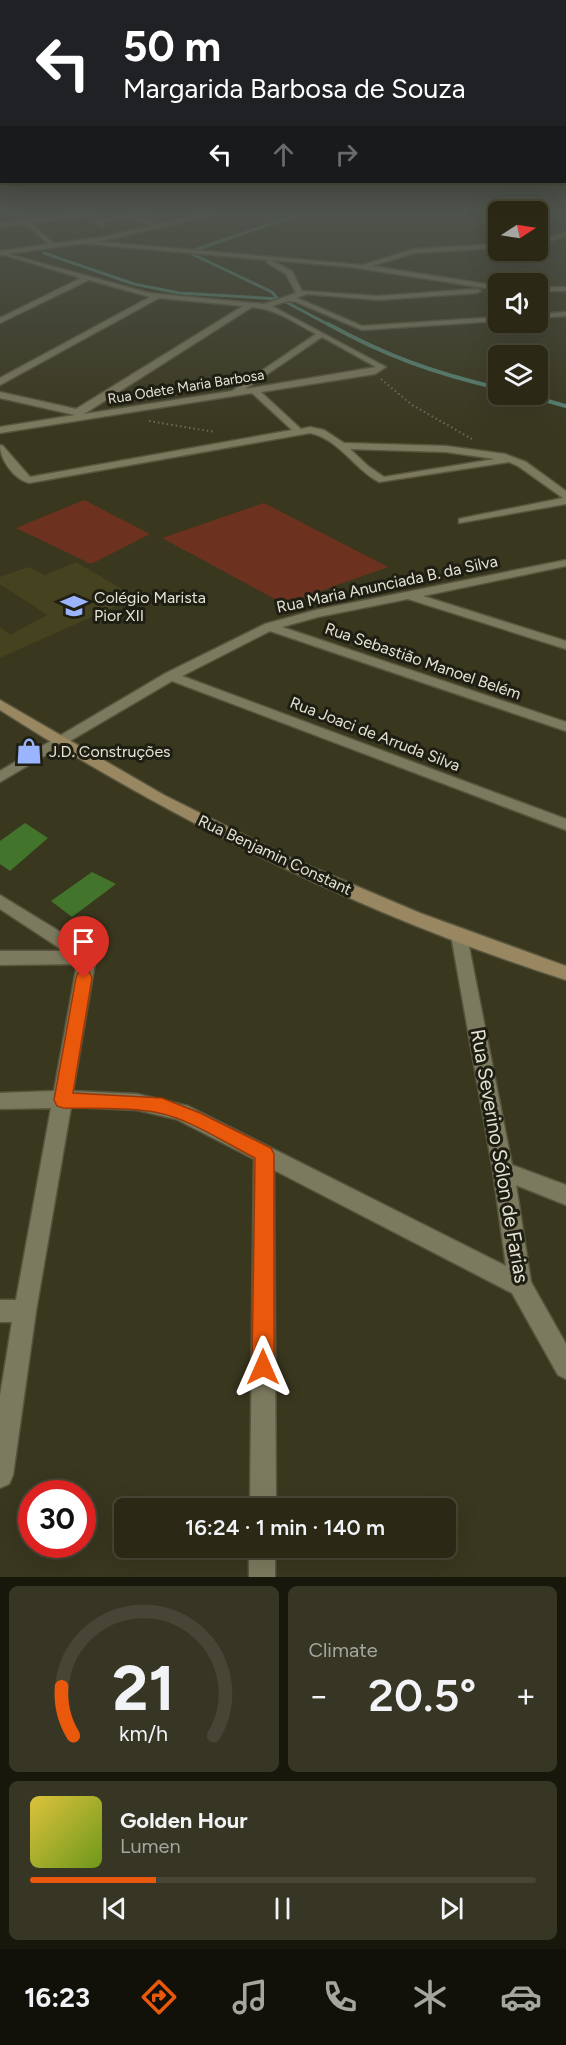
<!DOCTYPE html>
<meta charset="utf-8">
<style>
:root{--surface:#2b2916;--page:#373523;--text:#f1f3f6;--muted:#a6a6a1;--line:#474535;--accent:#ea580c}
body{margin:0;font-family:Figtree,sans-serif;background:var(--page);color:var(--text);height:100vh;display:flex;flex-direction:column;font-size:22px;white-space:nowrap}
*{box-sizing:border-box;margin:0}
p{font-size:20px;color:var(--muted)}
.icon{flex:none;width:33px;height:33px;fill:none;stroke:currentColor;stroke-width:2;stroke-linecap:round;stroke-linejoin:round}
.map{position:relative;height:1577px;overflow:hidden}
.sheet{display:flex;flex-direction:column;gap:9px;padding:9px;background:#18170c;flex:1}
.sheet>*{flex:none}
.banner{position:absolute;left:0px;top:0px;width:567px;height:183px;box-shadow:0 6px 24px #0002,0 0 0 2px var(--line);background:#202124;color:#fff;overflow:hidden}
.needle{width:39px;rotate:78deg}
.fabs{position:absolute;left:488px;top:201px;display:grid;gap:12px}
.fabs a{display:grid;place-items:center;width:60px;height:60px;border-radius:9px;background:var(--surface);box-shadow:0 6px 24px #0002,0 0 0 2px var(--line);font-size:30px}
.speed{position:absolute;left:18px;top:1480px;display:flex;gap:12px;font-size:30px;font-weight:700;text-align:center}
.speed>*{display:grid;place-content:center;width:78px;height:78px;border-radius:50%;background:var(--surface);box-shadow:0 6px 24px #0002,0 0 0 2px var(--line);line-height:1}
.speed .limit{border:9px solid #d22;background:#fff;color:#111}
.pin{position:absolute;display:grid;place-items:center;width:51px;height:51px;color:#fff;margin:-62px -26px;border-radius:50% 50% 50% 0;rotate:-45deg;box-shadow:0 0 6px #0007}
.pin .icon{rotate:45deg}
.me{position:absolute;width:66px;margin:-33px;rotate:0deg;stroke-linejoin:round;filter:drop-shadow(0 0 4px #0008)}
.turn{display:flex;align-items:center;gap:21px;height:126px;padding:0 24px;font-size:27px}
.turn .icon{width:78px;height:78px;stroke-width:2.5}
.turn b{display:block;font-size:42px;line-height:51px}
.lanes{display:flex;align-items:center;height:57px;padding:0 24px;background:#0003;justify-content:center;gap:30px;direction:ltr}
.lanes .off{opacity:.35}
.big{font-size:45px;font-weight:600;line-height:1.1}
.sheet .card{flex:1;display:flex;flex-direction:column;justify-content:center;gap:9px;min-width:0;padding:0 21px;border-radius:9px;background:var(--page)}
.sheet .dial{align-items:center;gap:0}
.dial svg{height:156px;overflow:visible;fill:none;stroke:var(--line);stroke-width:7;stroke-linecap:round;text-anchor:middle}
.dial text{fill:var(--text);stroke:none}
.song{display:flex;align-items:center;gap:18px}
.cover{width:72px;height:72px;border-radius:9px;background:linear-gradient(135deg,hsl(50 70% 55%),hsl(80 70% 35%))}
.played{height:6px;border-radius:3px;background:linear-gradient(90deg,var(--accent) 25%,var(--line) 25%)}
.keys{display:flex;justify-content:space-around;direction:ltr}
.heat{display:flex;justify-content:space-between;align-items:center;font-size:33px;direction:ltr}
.sheet .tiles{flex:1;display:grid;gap:9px;grid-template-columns:1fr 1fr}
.card:last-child{grid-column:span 2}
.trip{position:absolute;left:114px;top:1498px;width:342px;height:60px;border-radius:9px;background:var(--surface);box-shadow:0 6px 24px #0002,0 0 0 2px var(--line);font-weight:600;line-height:60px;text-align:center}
.tabs{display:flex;height:96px;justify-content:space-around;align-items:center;background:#111009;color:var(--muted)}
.tabs .icon{width:42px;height:42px}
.tabs .active{color:var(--accent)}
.tabs b{font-size:27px;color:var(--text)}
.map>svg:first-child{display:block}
</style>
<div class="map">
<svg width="566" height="1577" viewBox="0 0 566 1577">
<rect width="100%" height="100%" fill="#39371e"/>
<!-- built -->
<path fill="#454220" d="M76,562l60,35 -136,61v-31l10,8 37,-20 -47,-31v-7l28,-10 17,8z"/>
<!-- green -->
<path fill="#6d321f" d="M84,500l66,34 -59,30 -75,-36z
M264,503l124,64 -104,37 -122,-66z"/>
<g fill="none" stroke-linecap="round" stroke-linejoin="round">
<!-- stream-far1 -->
<path stroke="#598473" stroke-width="3" d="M195,250l113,-39
M44,253l90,31 45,9 100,6
M190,253l82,39 5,6
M286,302l45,24"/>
<!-- stream -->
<path stroke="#598473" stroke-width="4" d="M328,324c58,32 106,49 170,64
M523,394l43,12"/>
</g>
<!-- building -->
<path fill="#42742b" d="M25,823l23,15 -38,33 -10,-7v-23z
M92,872l24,12 -44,33 -21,-16z"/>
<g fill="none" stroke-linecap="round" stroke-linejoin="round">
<!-- service casing -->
<g stroke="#58553f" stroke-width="4">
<path id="service" d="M151,211h13l-64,11 4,4 -2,1 -7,-6z"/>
</g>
<!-- minor casing -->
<g stroke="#58553f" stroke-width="3">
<path id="minor" d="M11,211h7l9,9 68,-9h21l-85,12 23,21 -2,3 -27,-23 -25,3v-4l21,-3z
M189,211h7l6,7 -5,1z
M129,215h4l30,12 -5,1 -29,-11z
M566,232v4l-29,9v-4z
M79,240l284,25 51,-16 84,-5v4l-84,5 -42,13 126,20v4l-148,-23 -79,-7 21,11 10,20 76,5 99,-7 4,2 -4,2 -99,7 -71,-6 -10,4 65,28 136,-9v4l-136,9 -66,-28 -8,-1 -16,5 114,61 -11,7 -114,18 40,37 9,-2 14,3 20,13 102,3 59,8 21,8 40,29v13l-107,19v-4l4,-1 100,-20 -45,-32 -9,-4 -130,20c-25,-13 -40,-43 -69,-49l-281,50c-15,-4 -29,-23 -29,-38l3,1 27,31 262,-47 -40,-37 -252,40v-6l75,-12 -75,-17v-6l76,17 167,-103 -84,-8 -159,87v-7l150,-81 -61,-17 -89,43v-5l81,-40 -80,-24v-2l148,41 115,11 32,-11 -10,-19 -19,-11 1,-3 -191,-17zM252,307c24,2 43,16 64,27l-84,57 -148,23zM322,337l54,30 -131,22zM350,449l96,3 49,7 -111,18 -16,-11z
M537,287h29v4h-29z
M566,312v4l-29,2v-4z
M566,560v6l-143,30 143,45v8l-158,-50 -90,18 -36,10 284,95v9l-296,-100 -88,45 384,143v11l-394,-149 -172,101v-11l166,-98 99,-49 51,-14z
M0,895l93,57 3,5 -23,134 64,3 51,12 318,160 -13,-95 -42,-236 3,-4 6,-2 6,2 46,234 54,20v20l-50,-20 15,97 35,62v35l-8,-4 -46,-82 -238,-123 2,339h-26l4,-350 -78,-40 -39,-9 -66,-3 -35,204 -23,164 -4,9 -9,4v-92l12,-74h-12v-22h16l35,-192 -51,1v-16l54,-2 23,-127 -77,1v-14h64l-64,-42z
M249,1548h26v29h-26z"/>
</g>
<!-- tertiary casing -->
<g stroke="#58553f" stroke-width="3">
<path id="tertiary" d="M217,211h13l-128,30 -102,14v-4l102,-14z"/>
</g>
<!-- secondary casing -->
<g stroke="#58553f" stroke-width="3">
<path id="secondary" d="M0,700l164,95 124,62 132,56 146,53v14c-200,-64 -389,-157 -566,-270z"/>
</g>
<!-- path -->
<path stroke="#6f6e58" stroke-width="2" stroke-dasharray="1.5 3" stroke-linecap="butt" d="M381,379l31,26 60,34
M149,421l66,11"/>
<!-- service -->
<use href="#service" fill="#7c7a5e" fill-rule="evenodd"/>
<!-- minor -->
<use href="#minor" fill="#7c7a5e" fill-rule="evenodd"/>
<!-- tertiary -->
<use href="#tertiary" fill="#7c7a5e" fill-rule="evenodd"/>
<!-- secondary -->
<use href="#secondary" fill="#988760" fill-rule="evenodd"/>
</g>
<!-- sky -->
<linearGradient id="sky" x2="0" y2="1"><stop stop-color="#1f1e10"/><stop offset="0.49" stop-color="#4e534c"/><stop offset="1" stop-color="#4e534c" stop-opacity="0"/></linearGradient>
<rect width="566" height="432" fill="url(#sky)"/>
<!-- route -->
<path fill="#ea580c" stroke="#983908" stroke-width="1.5" d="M84,971l6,2 2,5 -19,115 89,5 38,15 71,35 3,6v213l-3,7 -8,4 -7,-4 -4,-7 3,-209c-28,-14 -65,-39 -96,-45 -31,-6 -64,-4 -96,-5l-6,-2 -3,-6 22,-122 2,-5z"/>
<!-- icons -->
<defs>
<g id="school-bare" transform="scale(2.07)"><path d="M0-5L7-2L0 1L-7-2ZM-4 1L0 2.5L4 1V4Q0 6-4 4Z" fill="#9ab5fd" stroke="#1f1e13" stroke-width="2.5" paint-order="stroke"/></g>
<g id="shop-bare" transform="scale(2.07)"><path d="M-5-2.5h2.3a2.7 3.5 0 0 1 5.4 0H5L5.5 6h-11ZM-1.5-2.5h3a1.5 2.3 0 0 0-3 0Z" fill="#9ab5fd" stroke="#1f1e13" stroke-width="2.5" paint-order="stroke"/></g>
</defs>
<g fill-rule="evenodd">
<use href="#school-bare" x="74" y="606"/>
<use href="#shop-bare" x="29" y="751"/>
</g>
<g text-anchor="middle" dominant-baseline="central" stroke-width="6" stroke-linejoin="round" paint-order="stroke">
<!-- far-street labels -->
<g font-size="14" fill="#e4e3d4" stroke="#1f1e13">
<text transform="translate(186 387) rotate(-9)">Rua Odete Maria Barbosa</text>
</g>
<!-- street labels -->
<g font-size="16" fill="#e4e3d4" stroke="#1f1e13">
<text transform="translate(387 584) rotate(-12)">Rua Maria Anunciada B. da Silva</text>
<text transform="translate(423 661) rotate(19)">Rua Sebastião Manoel Belém</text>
<text transform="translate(375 734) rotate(21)">Rua Joaci de Arruda Silva</text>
<text transform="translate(275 855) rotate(25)">Rua Benjamin Constant</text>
</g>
<!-- poi labels -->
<g font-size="16" fill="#e4e3d4" stroke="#1f1e13" text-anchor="start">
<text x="94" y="597">Colégio Marista<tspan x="94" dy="18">Pior XII</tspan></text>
<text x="49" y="751">J.D. Construções</text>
</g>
<!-- near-street labels -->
<g font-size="20" fill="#e4e3d4" stroke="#1f1e13">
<text transform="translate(500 1156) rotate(80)">Rua Severino Sólon de Farias</text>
</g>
</g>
</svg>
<div class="fabs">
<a><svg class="needle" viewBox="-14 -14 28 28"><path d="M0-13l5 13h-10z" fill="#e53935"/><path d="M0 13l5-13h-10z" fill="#a6a6a1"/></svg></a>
<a><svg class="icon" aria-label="sound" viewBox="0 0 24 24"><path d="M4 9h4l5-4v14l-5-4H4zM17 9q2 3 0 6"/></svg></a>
<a><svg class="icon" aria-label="layers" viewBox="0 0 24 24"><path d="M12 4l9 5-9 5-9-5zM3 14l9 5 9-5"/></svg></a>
</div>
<div class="speed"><div class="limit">30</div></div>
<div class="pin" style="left:84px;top:978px;background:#d93025"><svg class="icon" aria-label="arrive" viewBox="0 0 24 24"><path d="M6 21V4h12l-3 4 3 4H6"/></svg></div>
<svg class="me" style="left:263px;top:1367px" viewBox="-20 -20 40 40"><path d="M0-17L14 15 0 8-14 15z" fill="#ea580c" stroke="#fff" stroke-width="4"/></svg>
<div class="trip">16:24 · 1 min · 140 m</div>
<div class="banner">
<div class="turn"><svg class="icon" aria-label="left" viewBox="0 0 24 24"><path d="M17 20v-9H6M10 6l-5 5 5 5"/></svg><div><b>50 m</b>Margarida Barbosa de Souza</div></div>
<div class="lanes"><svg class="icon" aria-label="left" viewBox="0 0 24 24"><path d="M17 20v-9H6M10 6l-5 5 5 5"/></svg><svg class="icon off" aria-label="ahead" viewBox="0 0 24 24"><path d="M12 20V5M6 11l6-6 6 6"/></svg><svg class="icon off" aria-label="right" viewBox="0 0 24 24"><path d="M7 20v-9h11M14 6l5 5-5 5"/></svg></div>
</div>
</div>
<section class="sheet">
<div class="tiles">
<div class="card dial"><svg viewBox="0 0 100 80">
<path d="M14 69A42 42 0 1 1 86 69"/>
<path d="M14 69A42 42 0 0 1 8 44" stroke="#ea580c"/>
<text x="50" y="56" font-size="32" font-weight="700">21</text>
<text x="50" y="72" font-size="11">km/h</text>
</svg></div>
<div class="card"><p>Climate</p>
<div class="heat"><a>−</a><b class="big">20.5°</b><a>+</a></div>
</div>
<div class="card">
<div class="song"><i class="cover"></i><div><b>Golden Hour</b><p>Lumen</p></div></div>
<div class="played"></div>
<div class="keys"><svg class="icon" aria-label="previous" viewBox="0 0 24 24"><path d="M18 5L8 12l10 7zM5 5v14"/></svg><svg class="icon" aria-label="pause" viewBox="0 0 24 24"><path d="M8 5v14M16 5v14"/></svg><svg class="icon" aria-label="next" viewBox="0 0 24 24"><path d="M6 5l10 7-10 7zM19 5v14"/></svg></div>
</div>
</div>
</section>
<nav class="tabs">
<b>16:23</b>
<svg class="icon active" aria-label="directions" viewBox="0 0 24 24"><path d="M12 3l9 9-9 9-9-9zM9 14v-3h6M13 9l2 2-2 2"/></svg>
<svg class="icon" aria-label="music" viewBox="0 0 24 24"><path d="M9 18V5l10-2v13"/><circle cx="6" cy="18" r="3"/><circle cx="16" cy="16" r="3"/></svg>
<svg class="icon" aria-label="phone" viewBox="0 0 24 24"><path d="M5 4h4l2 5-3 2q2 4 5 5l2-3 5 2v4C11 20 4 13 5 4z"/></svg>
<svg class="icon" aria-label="climate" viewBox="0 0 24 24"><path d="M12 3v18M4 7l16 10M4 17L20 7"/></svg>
<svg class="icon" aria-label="car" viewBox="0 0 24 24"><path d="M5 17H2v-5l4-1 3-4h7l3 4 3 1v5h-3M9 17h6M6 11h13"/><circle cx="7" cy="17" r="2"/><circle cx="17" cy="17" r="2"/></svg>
</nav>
